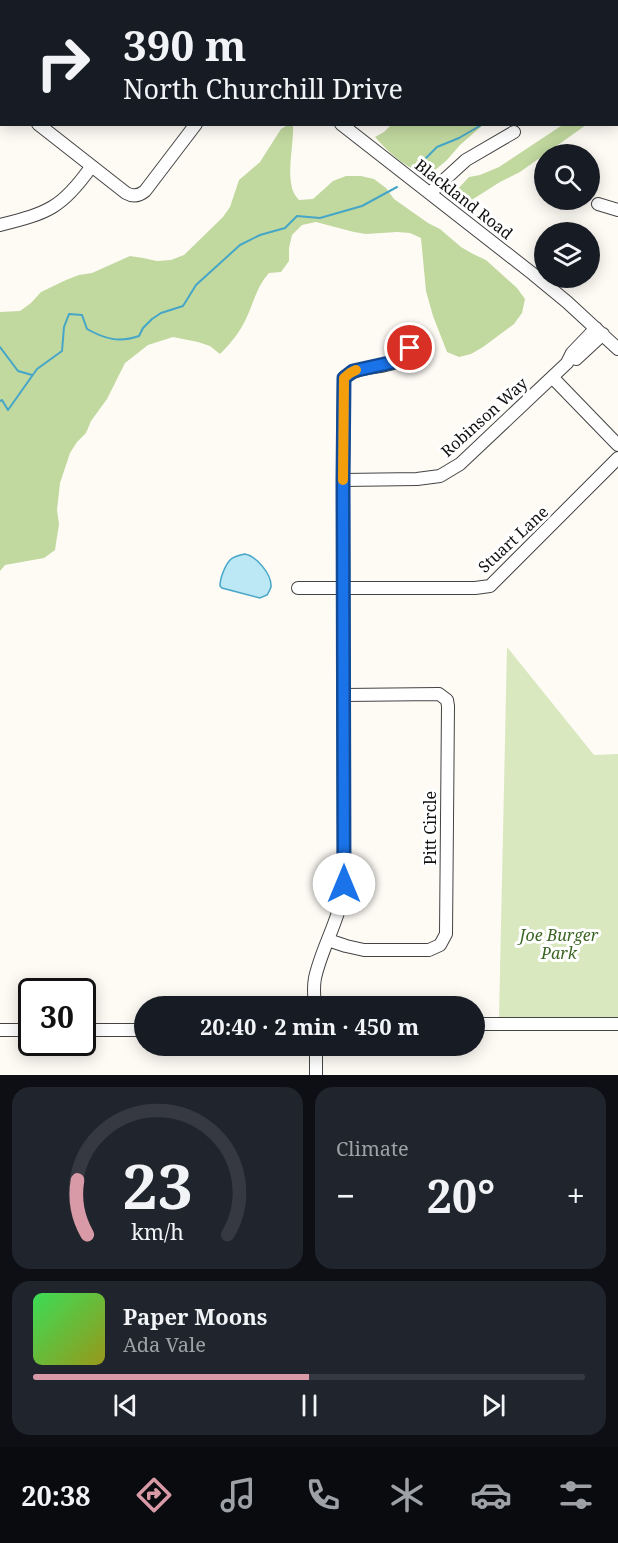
<!DOCTYPE html>
<meta charset="utf-8">
<style>
:root{--surface:#171b24;--page:#20242c;--text:#f1f3f6;--muted:#9ea1a6;--line:#363941;--accent:#d99aa8}
body{margin:0;font-family:"Noto Serif",serif;background:var(--page);color:var(--text);height:100vh;display:flex;flex-direction:column;font-size:22px;white-space:nowrap}
*{box-sizing:border-box;margin:0}
p{font-size:20px;color:var(--muted)}
.icon{flex:none;width:33px;height:33px;fill:none;stroke:currentColor;stroke-width:2;stroke-linecap:round;stroke-linejoin:round}
.map{position:relative;height:1075px;overflow:hidden}
.side{display:flex;flex-direction:column;gap:12px;padding:12px;background:#0d0f14;flex:1}
.side>*{flex:none}
.hud{position:absolute;left:0px;top:0px;width:618px;height:126px;box-shadow:0 3px 15px #0003;background:#171b24;color:var(--text);overflow:hidden}
.buttons{position:absolute;left:534px;top:144px;display:grid;gap:12px}
.buttons a{display:grid;place-items:center;width:66px;height:66px;border-radius:50%;background:var(--surface);box-shadow:0 3px 15px #0003;font-size:30px}
.speed{position:absolute;left:18px;top:978px;display:flex;gap:12px;font-size:30px;font-weight:700;text-align:center}
.speed>*{display:grid;place-content:center;width:78px;height:78px;border-radius:50%;background:var(--surface);box-shadow:0 3px 15px #0003;line-height:1}
.speed .limit{border:3px solid #111;border-radius:9px;background:#fff;color:#111}
.pin{position:absolute;display:grid;place-items:center;width:51px;height:51px;color:#fff;margin:-26px;border:3px solid #fff;border-radius:50%;box-shadow:0 2px 6px #0007}
.me{position:absolute;width:66px;margin:-33px;rotate:0deg;stroke-linejoin:round;filter:drop-shadow(0 0 4px #0008)}
.turn{display:flex;align-items:center;gap:21px;height:126px;padding:0 24px;font-size:27px}
.turn .icon{width:78px;height:78px;stroke-width:2.5}
.turn b{display:block;font-size:42px;line-height:51px}
.big{font-size:45px;font-weight:700;line-height:1.1}
.side .widget{flex:1;display:flex;flex-direction:column;justify-content:center;gap:9px;min-width:0;padding:0 21px;border-radius:18px;background:var(--page)}
.side .dial{align-items:center;gap:0}
.dial svg{height:156px;overflow:visible;fill:none;stroke:var(--line);stroke-width:7;stroke-linecap:round;text-anchor:middle}
.dial text{fill:var(--text);stroke:none}
.song{display:flex;align-items:center;gap:18px}
.cover{width:72px;height:72px;border-radius:9px;background:linear-gradient(135deg,hsl(130 70% 55%),hsl(60 70% 35%))}
.played{height:6px;border-radius:3px;background:linear-gradient(90deg,var(--accent) 50%,var(--line) 50%)}
.keys{display:flex;justify-content:space-around;direction:ltr}
.heat{display:flex;justify-content:space-between;align-items:center;font-size:33px;direction:ltr}
.side .tiles{flex:1;display:grid;gap:12px;grid-template-columns:1fr 1fr}
.widget:last-child{grid-column:span 2}
.trip{position:absolute;left:134px;top:996px;width:351px;height:60px;border-radius:30px;background:var(--surface);box-shadow:0 3px 15px #0003;font-weight:700;line-height:60px;text-align:center}
.dock{display:flex;height:96px;justify-content:space-around;align-items:center;background:#090b0e;color:var(--muted)}
.dock .icon{width:42px;height:42px}
.dock .active{color:var(--accent)}
.dock b{font-size:27px;color:var(--text)}
.map>svg:first-child{display:block}
</style>
<div class="map">
<svg width="618" height="1075" viewBox="0 0 618 1075">
<rect width="100%" height="100%" fill="#fefbf5"/>
<!-- green -->
<path fill="#dae8bf" d="M507,647l87,108 24,-1v263l-119,1z"/>
<!-- forest -->
<path fill="#c1d89f" d="M564,124l22,1 -66,47 -20,10 -30,19h-9l-7,-8 15,-16 11,-2 19,-8z
M288,125h5c1,20 -6,42 -1,63 1,4 4,9 7,12l14,-1 20,-18 13,-5h15l13,3 12,9 8,11 34,24 12,6 21,18 12,7 13,6 31,28 8,11 -3,14 -8,11 -31,23 -12,7 -12,3 -12,-5 -14,-36 -7,-25 -5,-53 -11,-5 -13,-1 -31,2 -12,-2 -38,-10 -14,3 -10,10 -3,13v13l-8,11 -12,1c-13,15 -15,29 -23,46 -6,13 -16,25 -26,35l-10,-8 -12,-4 -25,-5 -25,8 -23,18 -18,36 -16,22 -5,12 -9,9 -7,11 -10,30 -3,27 2,14 -4,26 -11,8 -39,7 -5,6v-259l20,-1 11,-8 10,-11 25,-12 13,-5 13,-2 38,-17 13,2 14,3 14,-1 13,-5 39,-38 7,-10 9,-27 21,-18 21,-33z
M391,125v-1l92,1 -23,20 -14,16 -17,14c-21,-5 -40,-22 -54,-38l9,-5z"/>
<!-- water -->
<path fill="#bce7f4" stroke="#46a6c7" stroke-width="1.5" d="M245,554c11,2 27,20 26,33 -1,3 -2,5 -4,8l-7,3 -38,-10 -2,-2c0,-8 5,-21 11,-27 4,-3 9,-4 14,-5z"/>
<g fill="none" stroke-linecap="round" stroke-linejoin="round">
<!-- stream -->
<path stroke="#46a6c7" stroke-width="2" d="M572,2l2,-2
M418,166l19,-19 22,-9 24,-14
M0,347l18,24 14,4
M0,401l2,-1 6,10 29,-41 25,-18 2,-24 5,-13 13,1 5,14c18,10 32,14 52,7l4,-8 9,-9 9,-6 22,-7 13,-21 44,-40 20,-10 25,-7 12,-12 23,2 42,-12 35,-19"/>
<!-- minor casing -->
<g stroke="#444" stroke-width="14">
<path id="minor" d="M52,0l2,2
M178,0l2,2
M0,96l2,1
M38,124l88,69c7,4 13,3 19,-2l51,-67
M341,124l192,150 34,28 51,47
M430,193l36,-33 48,-28
M598,204l20,6
M0,225c48,-12 62,-17 91,-58
M576,359l27,-25
M552,377l66,68
M343,480l74,-1 23,-3 20,-12 107,-101 5,-10 24,-25
M298,588h177l15,-2 128,-128
M328,940l18,6 18,4h65l11,-5 6,-11 2,-228 -1,-6 -8,-6 -95,1
M315,1006c-1,-9 -2,-18 0,-28 7,-32 26,-60 29,-94l-1,-404 1,-102c15,-13 35,-9 52,-16 5,-3 10,-10 14,-14
M474,1024h144
M0,1030h32
M82,1030h62
M316,1075v-29"/>
</g>
<!-- minor -->
<use href="#minor" stroke="#fff" stroke-width="12"/>
</g>
<g fill="none" stroke-linecap="round" stroke-linejoin="round">
<!-- route casing -->
<g stroke="#114b97" stroke-width="15">
<path id="route" d="M344,884l-1,-404 1,-102 9,-7 45,-10 12,-13"/>
</g>
<!-- route -->
<use href="#route" stroke="#1a73e8" stroke-width="10"/>
<!-- slow -->
<path stroke="#f59e0b" stroke-width="10" d="M343,480l1,-102 6,-5 6,-3"/>
</g>
<g text-anchor="middle" dominant-baseline="central" stroke-width="6" stroke-linejoin="round" paint-order="stroke">
<!-- street labels -->
<g font-size="16" fill="#111" stroke="#fff">
<text transform="translate(464 199) rotate(38)">Blackland Road</text>
<text transform="translate(484 417) rotate(-42)">Robinson Way</text>
<text transform="translate(513 539) rotate(-43)">Stuart Lane</text>
<text transform="translate(430 828) rotate(-90)">Pitt Circle</text>
</g>
<!-- park labels -->
<g font-size="16" font-style="italic" fill="#3b6623" stroke="#fff">
<text x="559" y="935">Joe Burger<tspan x="559" dy="18">Park</tspan></text>
</g>
</g>
</svg>
<div class="buttons">
<a><svg class="icon" aria-label="search" viewBox="0 0 24 24"><circle cx="10" cy="10" r="6"/><path d="M15 15l6 6"/></svg></a>
<a><svg class="icon" aria-label="layers" viewBox="0 0 24 24"><path d="M12 4l9 5-9 5-9-5zM3 14l9 5 9-5"/></svg></a>
</div>
<div class="speed"><div class="limit">30</div></div>
<div class="pin" style="left:410px;top:348px;background:#d93025"><svg class="icon" aria-label="arrive" viewBox="0 0 24 24"><path d="M6 21V4h12l-3 4 3 4H6"/></svg></div>
<svg class="me" style="left:344px;top:884px" viewBox="-20 -20 40 40"><circle r="19" fill="#fff"/><path d="M0-13L10 11 0 6-10 11z" fill="#1a73e8"/></svg>
<div class="trip">20:40 · 2 min · 450 m</div>
<div class="hud">
<div class="turn"><svg class="icon" aria-label="right" viewBox="0 0 24 24"><path d="M7 20v-9h11M14 6l5 5-5 5"/></svg><div><b>390 m</b>North Churchill Drive</div></div>
</div>
</div>
<section class="side">
<div class="tiles">
<div class="widget dial"><svg viewBox="0 0 100 80">
<path d="M14 69A42 42 0 1 1 86 69"/>
<path d="M14 69A42 42 0 0 1 9 41" stroke="#d99aa8"/>
<text x="50" y="56" font-size="32" font-weight="700">23</text>
<text x="50" y="72" font-size="11">km/h</text>
</svg></div>
<div class="widget"><p>Climate</p>
<div class="heat"><a>−</a><b class="big">20°</b><a>+</a></div>
</div>
<div class="widget">
<div class="song"><i class="cover"></i><div><b>Paper Moons</b><p>Ada Vale</p></div></div>
<div class="played"></div>
<div class="keys"><svg class="icon" aria-label="previous" viewBox="0 0 24 24"><path d="M18 5L8 12l10 7zM5 5v14"/></svg><svg class="icon" aria-label="pause" viewBox="0 0 24 24"><path d="M8 5v14M16 5v14"/></svg><svg class="icon" aria-label="next" viewBox="0 0 24 24"><path d="M6 5l10 7-10 7zM19 5v14"/></svg></div>
</div>
</div>
</section>
<nav class="dock">
<b>20:38</b>
<svg class="icon active" aria-label="directions" viewBox="0 0 24 24"><path d="M12 3l9 9-9 9-9-9zM9 14v-3h6M13 9l2 2-2 2"/></svg>
<svg class="icon" aria-label="music" viewBox="0 0 24 24"><path d="M9 18V5l10-2v13"/><circle cx="6" cy="18" r="3"/><circle cx="16" cy="16" r="3"/></svg>
<svg class="icon" aria-label="phone" viewBox="0 0 24 24"><path d="M5 4h4l2 5-3 2q2 4 5 5l2-3 5 2v4C11 20 4 13 5 4z"/></svg>
<svg class="icon" aria-label="climate" viewBox="0 0 24 24"><path d="M12 3v18M4 7l16 10M4 17L20 7"/></svg>
<svg class="icon" aria-label="car" viewBox="0 0 24 24"><path d="M5 17H2v-5l4-1 3-4h7l3 4 3 1v5h-3M9 17h6M6 11h13"/><circle cx="7" cy="17" r="2"/><circle cx="17" cy="17" r="2"/></svg>
<svg class="icon" aria-label="filters" viewBox="0 0 24 24"><path d="M4 7h16M4 17h16"/><circle cx="9" cy="7" r="2"/><circle cx="15" cy="17" r="2"/></svg>
</nav>
